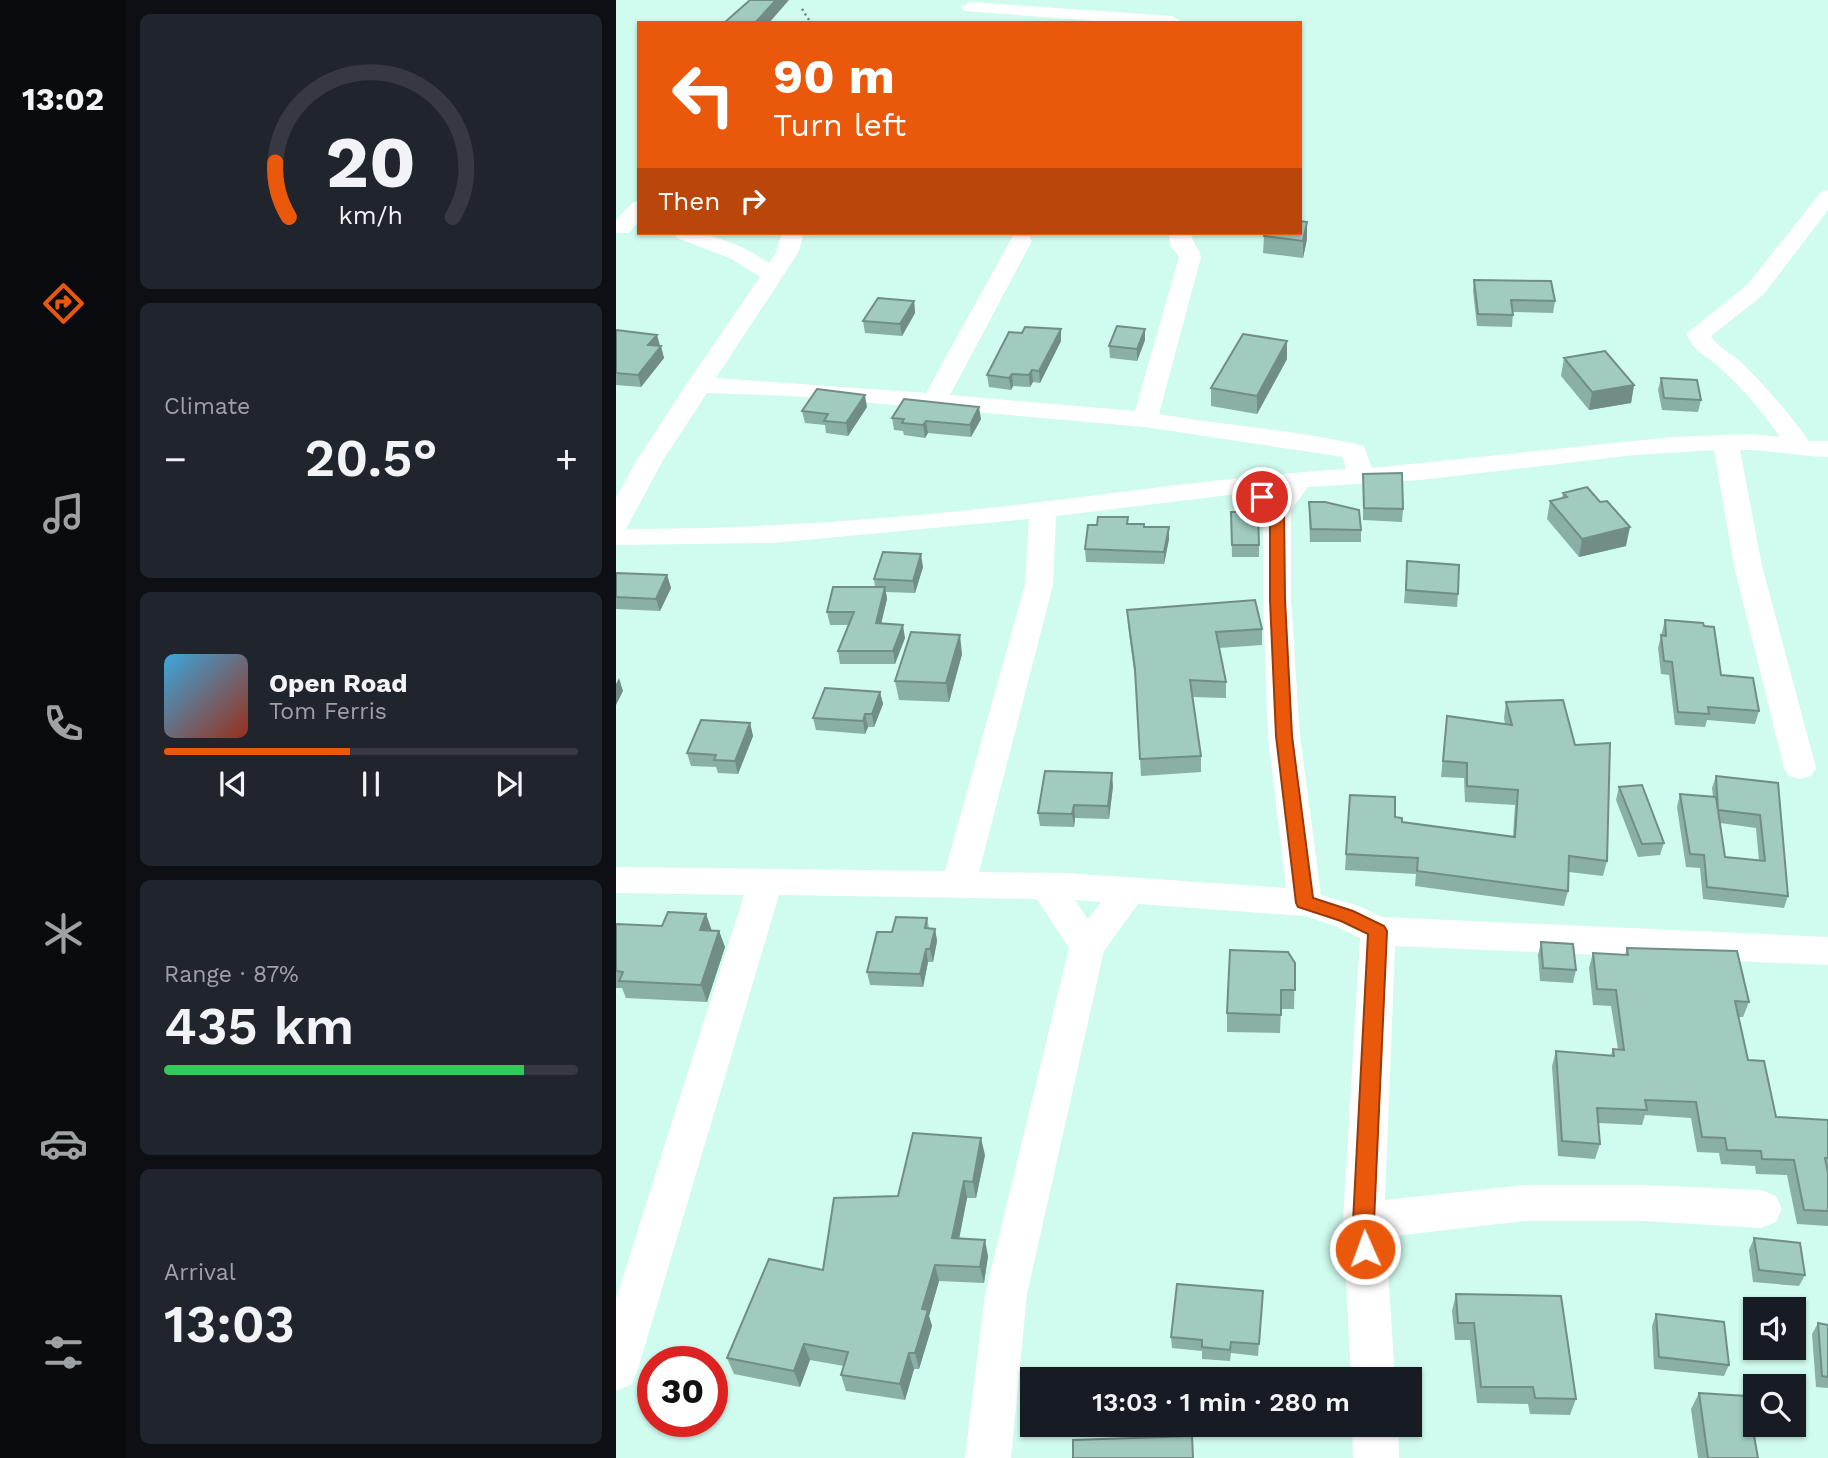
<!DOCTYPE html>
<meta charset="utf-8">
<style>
:root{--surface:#171b24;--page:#20242c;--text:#f1f3f6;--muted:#9ea1a6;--line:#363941;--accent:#ea580c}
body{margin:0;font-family:"Work Sans",sans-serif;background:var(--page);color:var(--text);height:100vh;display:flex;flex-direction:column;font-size:26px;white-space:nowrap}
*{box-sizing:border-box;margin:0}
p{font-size:23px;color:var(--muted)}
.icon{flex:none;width:38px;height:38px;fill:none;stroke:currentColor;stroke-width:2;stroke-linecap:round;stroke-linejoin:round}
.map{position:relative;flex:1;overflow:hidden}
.details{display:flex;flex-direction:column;gap:14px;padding:14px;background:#0d0f14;width:490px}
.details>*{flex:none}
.hud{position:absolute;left:21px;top:21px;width:665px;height:214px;border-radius:0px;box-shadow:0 2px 5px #0004;background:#ea580c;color:#fff;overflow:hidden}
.fabs{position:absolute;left:1127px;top:1297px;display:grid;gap:14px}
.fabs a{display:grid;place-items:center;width:63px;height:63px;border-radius:0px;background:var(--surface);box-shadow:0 2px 5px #0004;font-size:35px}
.speed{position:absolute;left:21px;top:1346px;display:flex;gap:14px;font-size:35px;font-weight:700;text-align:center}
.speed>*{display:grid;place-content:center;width:91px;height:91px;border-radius:50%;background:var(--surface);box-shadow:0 2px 5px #0004;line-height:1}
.speed .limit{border:10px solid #d22;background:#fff;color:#111}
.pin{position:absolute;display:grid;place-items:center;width:60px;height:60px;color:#fff;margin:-30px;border:4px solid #fff;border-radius:50%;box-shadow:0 2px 7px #0007}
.me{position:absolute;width:77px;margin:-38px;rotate:358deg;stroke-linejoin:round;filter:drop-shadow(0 0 5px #0008)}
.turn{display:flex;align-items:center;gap:24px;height:147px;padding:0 21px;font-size:32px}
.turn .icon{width:91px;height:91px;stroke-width:2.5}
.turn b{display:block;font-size:49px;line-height:60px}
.then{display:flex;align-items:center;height:66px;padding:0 21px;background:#0003;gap:14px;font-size:26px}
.big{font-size:52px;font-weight:600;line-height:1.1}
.details .widget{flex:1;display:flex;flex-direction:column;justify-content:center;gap:10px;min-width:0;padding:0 24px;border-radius:10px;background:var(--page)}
.details .dial{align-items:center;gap:0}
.dial svg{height:182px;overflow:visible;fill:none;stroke:var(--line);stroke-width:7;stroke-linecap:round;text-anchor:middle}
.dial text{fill:var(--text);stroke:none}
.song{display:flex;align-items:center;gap:21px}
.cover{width:84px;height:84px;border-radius:10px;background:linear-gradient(135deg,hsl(200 70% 55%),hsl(10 70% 35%))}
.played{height:7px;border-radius:4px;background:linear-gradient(90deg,var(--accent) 45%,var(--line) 45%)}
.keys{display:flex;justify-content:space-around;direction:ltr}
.heat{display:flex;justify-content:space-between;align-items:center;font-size:38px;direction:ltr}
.charge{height:10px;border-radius:5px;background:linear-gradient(90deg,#34c759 87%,var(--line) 0)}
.trip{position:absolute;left:404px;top:1367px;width:402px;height:70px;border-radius:0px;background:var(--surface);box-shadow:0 2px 5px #0004;font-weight:600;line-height:70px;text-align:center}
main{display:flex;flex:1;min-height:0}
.menu{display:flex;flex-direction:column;width:126px;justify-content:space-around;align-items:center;background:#090b0e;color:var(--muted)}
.menu .icon{width:49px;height:49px}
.menu .current{color:var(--accent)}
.menu b{font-size:32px;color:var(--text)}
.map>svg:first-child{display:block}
</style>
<main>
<nav class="menu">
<b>13:02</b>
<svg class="icon current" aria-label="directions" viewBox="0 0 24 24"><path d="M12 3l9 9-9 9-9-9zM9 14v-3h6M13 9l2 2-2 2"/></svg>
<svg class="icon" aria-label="music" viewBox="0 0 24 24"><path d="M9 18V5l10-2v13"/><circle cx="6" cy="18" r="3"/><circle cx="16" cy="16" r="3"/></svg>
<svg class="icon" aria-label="phone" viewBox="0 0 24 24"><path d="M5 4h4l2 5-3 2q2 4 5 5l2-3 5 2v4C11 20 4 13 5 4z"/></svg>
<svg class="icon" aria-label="climate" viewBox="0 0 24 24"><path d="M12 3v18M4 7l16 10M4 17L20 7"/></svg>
<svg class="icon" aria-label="car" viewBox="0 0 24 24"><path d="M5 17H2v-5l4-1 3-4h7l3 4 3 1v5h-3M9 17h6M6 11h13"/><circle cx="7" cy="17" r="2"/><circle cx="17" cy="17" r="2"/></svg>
<svg class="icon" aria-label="filters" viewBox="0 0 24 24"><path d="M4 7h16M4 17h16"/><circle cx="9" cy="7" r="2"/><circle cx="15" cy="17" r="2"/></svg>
</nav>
<section class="details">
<div class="widget dial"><svg viewBox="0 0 100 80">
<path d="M14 69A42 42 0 1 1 86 69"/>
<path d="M14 69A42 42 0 0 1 8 45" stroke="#ea580c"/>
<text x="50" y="56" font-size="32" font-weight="700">20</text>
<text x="50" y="72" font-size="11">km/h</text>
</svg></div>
<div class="widget"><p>Climate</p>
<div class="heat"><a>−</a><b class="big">20.5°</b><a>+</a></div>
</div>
<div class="widget">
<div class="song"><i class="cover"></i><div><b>Open Road</b><p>Tom Ferris</p></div></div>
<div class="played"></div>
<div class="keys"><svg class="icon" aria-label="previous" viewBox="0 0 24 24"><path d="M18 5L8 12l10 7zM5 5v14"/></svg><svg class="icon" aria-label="pause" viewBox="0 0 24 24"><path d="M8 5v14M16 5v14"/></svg><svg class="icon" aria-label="next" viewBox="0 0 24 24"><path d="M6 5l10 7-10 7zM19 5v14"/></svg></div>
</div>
<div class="widget"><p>Range · 87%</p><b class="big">435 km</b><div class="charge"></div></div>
<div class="widget"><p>Arrival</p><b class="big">13:03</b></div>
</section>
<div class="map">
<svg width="1212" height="1458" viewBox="0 0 1212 1458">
<rect width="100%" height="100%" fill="#d0fbef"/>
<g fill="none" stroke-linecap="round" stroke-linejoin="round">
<!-- path -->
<path stroke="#6a877f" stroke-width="2.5" stroke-dasharray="2 3.5" stroke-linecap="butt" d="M186,9l9,14"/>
<!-- minor -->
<path fill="#fff" fill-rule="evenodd" d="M354,2l202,14 9,5 -59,2 -158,-12 -3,-4z
M1212,190v20l-64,84 -53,42c7,12 22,18 33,29 24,24 45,48 65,76h19v16c-30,0 -57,-8 -88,-7l22,116 54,202 -5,8 -11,3 -11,-3 -5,-8 -50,-202 -20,-116 -79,5 -215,25 -112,7 -17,23v90l9,136 21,159 38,11 23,11 446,20v28l-433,-19 -10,254 140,-15h118l118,5 15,6 6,13 -6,13 -15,6 -118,-7h-118l-139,16 9,142h-44l-8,-158 17,-283 -25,-12 -30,-10 -167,-12 -34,47 -77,343 -16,164h-46l20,-164 84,-346 -32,-49 -258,-4 -141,474 -6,15 -16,7v-92l128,-404 -128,-2v-26l329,4 80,-286 4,-66 -256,24 -157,2v-47l21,-38 49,-75 74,-108 -28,-18 -55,-21 -3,-5c39,0 63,9 95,30l7,-10 6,-20h22l-6,20 -82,125 210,15 84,-152 3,-5h16l3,5 -82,154 185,16 44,-154 -9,-12 -1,-12h22c1,10 8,14 10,24l-42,157c68,12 139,16 205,32l8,22 301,-31 76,-3 31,3c-18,-26 -39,-51 -63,-72 -17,-14 -19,-9 -31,-31l62,-50 73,-92zM91,393l85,3 353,31 198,30 3,12c-114,7 -226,24 -338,37 -128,14 -254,23 -382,23l37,-69zM662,489l-15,20v91l5,136 18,152 -220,-15 -87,-1 74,-287 3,-69zM459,900l26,2 -13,17z
M23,201v20l-10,12h-13v-13l16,-17z
M736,1424h46l1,34h-46z"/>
</g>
<!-- wall -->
<path fill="#8aafa4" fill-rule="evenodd" d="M648,236l43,3 -4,19 -40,-5z
M858,280l81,21 -2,12 -40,-1 -1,15 -35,-1 -4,-35z
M298,301l1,12 -13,23 -37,-3 -2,-12z
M0,330l41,5 7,23 -23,29 -25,-2z
M529,340l-8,21 -27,-3 -1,-12z
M445,341l-21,42 -7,-1 -3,5 -17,-1 -2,4 -22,-3 -2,-12z
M948,358l70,27 -3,18 -42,7 -28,-34z
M671,359l-30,55 -46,-8v-18z
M1045,378l40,22 -3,12 -36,-2 -4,-20z
M251,407l-19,29 -22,-3 -1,-8 -20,-2 -3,-12z
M276,418l89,1 -10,18 -43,-4 -3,5 -21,-3 -1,-4 -9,-1z
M747,474l40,35 -1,13 -39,-2z
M947,493l63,53 -47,11 -32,-38 3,-18 12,-3z
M693,502l52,28v12h-51l-1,-28z
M615,512l28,33v12h-27z
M512,517v7l17,3 24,12 -5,25 -78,-2 -1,-13 12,-24z
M791,561l51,33 -1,13 -53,-4z
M307,567l-8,26 -29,-1 1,7 -6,25 24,14 -10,26h-55l-2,-13 11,-26h-19l-3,-13 48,-25 -1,-8z
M0,573l51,2 4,13 -11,23 -44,-2z
M511,610l135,19v16l-43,3 7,34v16l-34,-1 9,59v16l-60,4 -5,-91 -8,-59z
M1049,620l39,6 17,49 38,36 -4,13 -48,-4 -2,7 -30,-2 -6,-50 -8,-1 -3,-26z
M346,654l-13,48 -50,-2 -4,-19z
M264,692l3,12 -9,23h-6l-3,7 -49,-4 -3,-12z
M890,702l101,159 -4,15 -34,-4 -1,19 -4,15 -149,-20 1,-12 -71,-4 5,-75 45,22 7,5 111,14 2,-31 -50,-3 -1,-24 -23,-1 6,-61 58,8 -1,-6z
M134,723l3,13 -15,38 -20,-1 -2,-6 -25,-1 -4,-13z
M1100,776l62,7 10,113 -4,12 -81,-9 -3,-31 -14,-1 -9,-60 3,-13 33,3 -1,-9zM1104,823l36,5 3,33 -34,-4z
M497,786l-4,33 -34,-1 -1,9 -34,-1 -2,-13z
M1003,787l45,56 -4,12 -22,2 -22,-57z
M90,914l5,16 8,1 6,16 -18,55 -81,-4 -4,-10h-6v-64l46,2z
M311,918l2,10 6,1 2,12 -4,21h-5l-5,25 -53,-2 -3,-13 25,-40z
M925,942l35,28 -3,13 -33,-2 -2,-26z
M1011,948l122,54 -6,15h-5l10,43 28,57 52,3v106l-31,-2 -10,-49 -31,-1 -1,-8 -34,-2 -2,-11 -22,-1 -6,-34 -46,-3 -3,10 -44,-2 2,21 -5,15 -37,-3 -6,-90 4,-15 55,4 2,-6h5l-7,-43 -18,-1 -4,-37 4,-15 32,2z
M679,963l-1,46h-13l-1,24 -53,-1v-19z
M369,1155l-9,43h-9l-8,40 29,18 -4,27 -45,-2 -10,35 3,10 -13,43h-5l-9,31 -59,-9 -5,-16 3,-9 -34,-6 -10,27 -66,-13 -7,-16 96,-88 75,-74z
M1138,1238l51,37 -6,11 -46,-4 -4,-32z
M647,1291l-5,65 -27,-3 -1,8 -28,-2v-8l-30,-3 -1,-11z
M840,1294l120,105 -6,16 -40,-1 -2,-10 -51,-1 -7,-63h-15l-3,-29z
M1040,1314l73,51 -5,11 -70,-7 -2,-43z
M1202,1323l10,2v63l-12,-1 -4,-53z
M1083,1393l59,65h-60l-7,-49z"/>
<!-- shaded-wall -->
<path fill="#718e86" d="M160,0h13l-20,23h-14z
M691,222v17l-4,19v-17z
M298,301l1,12 -13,23 -2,-12z
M445,329v12l-21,42 -1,-12z
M529,329v11l-8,21v-12z
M41,335l3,12 -12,-2z
M671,341v18l-30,55v-18z
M45,346l3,12 -23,29 -3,-12z
M416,370l1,12 -3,5 -1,-12z
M396,374l1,12 -2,4 -2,-12z
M1018,385l-3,18 -42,7 3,-18z
M249,395l2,12 -19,29 -2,-13z
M363,407l2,12 -10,18 -1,-12z
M310,421l2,12 -3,5 -2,-13z
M553,527v12l-5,25v-12z
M1014,527l-4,19 -47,11 3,-18z
M305,554l2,13 -8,26 -2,-12z
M51,575l4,13 -11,23 -4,-12z
M269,587l2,12 -9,37 -2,-13z
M287,625l2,13 -10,26 -2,-13z
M344,635l2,19 -13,48 -3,-19z
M3,678l4,13 -7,14v-21z
M264,692l3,12 -9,23 -2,-13z
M249,714l3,13 -3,7 -2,-13z
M134,723l3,13 -15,38 -3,-13z
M496,773l1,13 -4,33 -1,-13z
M458,805l1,13 -1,9 -2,-13z
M90,914l6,17 -12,-1z
M319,929l2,12 -4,21 -3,-13z
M103,931l6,16 -18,55 -6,-17z
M310,949l2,13 -5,25 -3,-13z
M365,1138l4,17 -9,43 -3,-16z
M348,1181l3,17 -11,57 -4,-17z
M369,1240l3,16 -4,27 -4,-16z
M319,1265l4,16 -10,35 3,10 -13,43 -4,-16 7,-44z
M188,1344l6,16 -10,27 -6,-16z
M293,1353l5,16 -9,31 -5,-16z"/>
<!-- building -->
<path fill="#a1cbbf" stroke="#718e86" stroke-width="2" d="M134,0h26l-21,23h-31z
M684,221l7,1 -4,19 -39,-5 1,-3h35z
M858,280l77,1 4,20 -44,-1 2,15 -35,-1z
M262,298l36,3 -14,23 -37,-3z
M501,326l28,3 -8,20 -28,-3z
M409,327l36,2 -22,42 -7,-1 -3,5 -17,-1 -3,4 -22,-3 22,-43 13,1z
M0,330l41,5 -9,10 13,1 -23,29 -22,-2z
M627,334l44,7 -30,55 -46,-8z
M989,351l29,34 -42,7 -28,-34z
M1045,378l36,2 4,20 -37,-2z
M201,389l48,6 -19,28 -22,-2 4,-7 -26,-3z
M288,399l75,8 -9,18 -44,-4 -3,4 -21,-2 2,-4 -12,-1z
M786,473l1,36 -39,-1 -1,-34z
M971,487l13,15 7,-1 23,26 -48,12 -32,-38 17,-4 -4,-4z
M693,502h16l34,8 2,20 -50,-1z
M615,512h27l1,33h-27z
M482,517h30l-1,7h17v3h25l-5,25 -79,-3 3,-24h9z
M267,552l38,2 -8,27 -39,-2z
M791,561l52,4 -1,29 -52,-4z
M0,573l51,2 -11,24 -40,-2z
M217,587h52l-9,36 27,2 -10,26h-55l16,-39h-27z
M639,600l7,29 -46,3 10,50 -36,-2 11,76 -61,3 -5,-90 -8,-59z
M1049,620l38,3 1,3 10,1 7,48 32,3 6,33 -51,-4 1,7 -31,-2 -6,-50 -8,-1 -3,-26 5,1z
M295,632l49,3 -14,48 -51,-2z
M209,688l55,4 -8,22h-7l-2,7 -50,-3z
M947,700l12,45 35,-2 -3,118 -38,-5 -1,35 -151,-20 1,-13 -72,-4 4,-59 45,2v20l7,1v4l113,15 3,-47 -51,-4v-23l-24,-2 4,-45 65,9 -6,-23z
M85,720l49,3 -15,38 -21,-1 2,-5 -29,-2z
M429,771l67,2 -4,33 -34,-1 -2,9 -34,-1z
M1100,776l62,7 10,113 -81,-9 -3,-32 -14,-1 -10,-60 36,3 9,60 40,4 -5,-46 -42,-5z
M1026,785l22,58 -22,1 -23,-57z
M52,912l38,2 -6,16 19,1 -18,54 -82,-4 4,-9 -7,-1v-47l46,2z
M280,917l31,1 -2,10 10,1 -5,20h-4l-6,25 -53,-2 10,-40h15z
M925,942l32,2 3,26 -33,-2z
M1011,948l110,3 12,51 -14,-1 13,59 16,1 12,56 52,3v38h-3l3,15v38l-24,-1 -10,-50 -32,-1 -1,-8 -34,-1 -2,-12 -23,-1 -6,-35 -51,-2 2,10 -50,-2 3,36 -38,-3 -6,-90 58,5 -1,-7 11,1 -8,-60 -19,-1 -4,-36 35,2z
M614,950l58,2 7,11v27h-14v25l-54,-2z
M297,1133l68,5 -8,44 -9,-1 -12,57 33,2 -5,27 -45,-2 -13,44 6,1 -13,43h-6l-9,31 -59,-9 7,-23 -44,-8 -10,27 -67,-13 42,-99 54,11 11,-72 64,-2z
M1138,1238l46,5 5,32 -46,-5z
M561,1284l86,7 -4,53 -28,-2 -1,8 -28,-3v-7l-31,-3z
M840,1294l105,2 15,103 -41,-1 -2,-11h-52l-7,-64h-16z
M1040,1314l68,8 5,43 -70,-8z
M1202,1323l10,2v52l-6,-1z
M1083,1393l48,3 11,62h-50z
M576,1436l1,22h-120v-18z"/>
<!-- route -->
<path fill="#ea580c" stroke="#983908" stroke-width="2" d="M646,493l22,16 1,91 7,136 21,162 40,13 31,15 3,5 -13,291 2,27 -3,7 -8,3 -7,-3 -3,-7 -2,-27 15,-288 -27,-13 -43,-14 -2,-4 -20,-167 -6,-136v-90l-15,-13z"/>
</svg>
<div class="fabs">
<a><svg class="icon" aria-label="sound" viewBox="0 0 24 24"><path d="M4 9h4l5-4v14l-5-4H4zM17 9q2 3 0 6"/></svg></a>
<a><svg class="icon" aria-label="search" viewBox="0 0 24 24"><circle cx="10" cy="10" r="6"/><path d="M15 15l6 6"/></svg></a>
</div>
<div class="speed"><div class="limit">30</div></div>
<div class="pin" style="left:646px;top:497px;background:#d93025"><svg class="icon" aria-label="arrive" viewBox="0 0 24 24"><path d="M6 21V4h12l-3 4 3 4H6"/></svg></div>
<svg class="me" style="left:749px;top:1249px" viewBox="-20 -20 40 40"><circle r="17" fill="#ea580c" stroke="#fff" stroke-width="3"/><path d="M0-11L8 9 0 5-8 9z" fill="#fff"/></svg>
<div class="trip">13:03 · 1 min · 280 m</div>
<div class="hud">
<div class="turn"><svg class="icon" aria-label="left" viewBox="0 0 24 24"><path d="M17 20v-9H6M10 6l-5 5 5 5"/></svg><div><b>90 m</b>Turn left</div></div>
<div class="then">Then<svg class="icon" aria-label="right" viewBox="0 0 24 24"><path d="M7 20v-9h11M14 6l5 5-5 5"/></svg></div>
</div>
</div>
</main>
